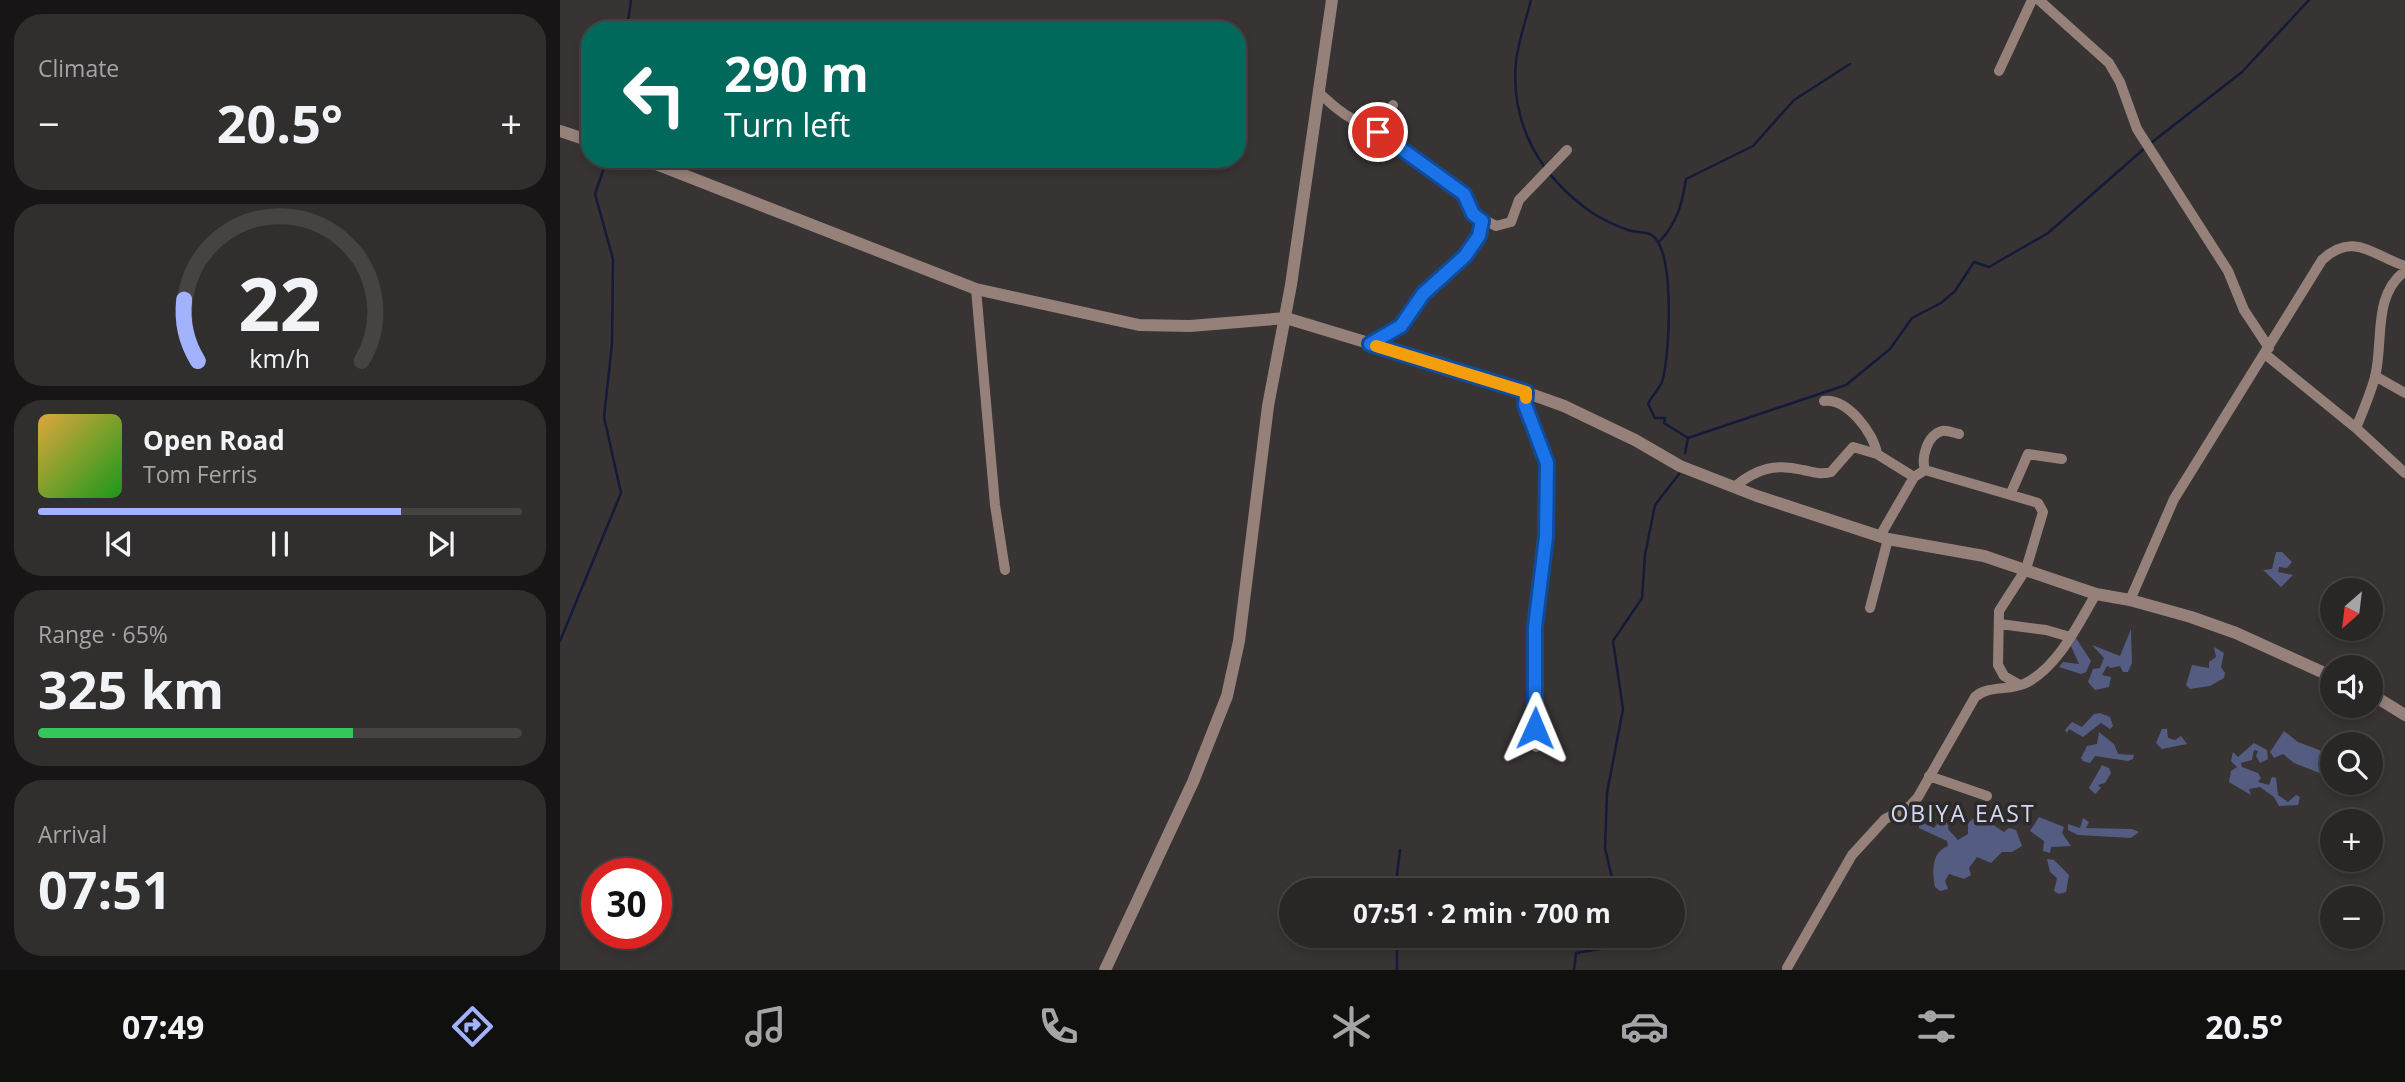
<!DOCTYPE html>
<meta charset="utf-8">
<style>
:root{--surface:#292726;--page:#312f2e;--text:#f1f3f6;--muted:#a5a5a7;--line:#454443;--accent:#a2b2fd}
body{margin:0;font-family:"Open Sans",sans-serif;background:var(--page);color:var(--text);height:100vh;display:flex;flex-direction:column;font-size:26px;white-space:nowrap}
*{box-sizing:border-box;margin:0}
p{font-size:23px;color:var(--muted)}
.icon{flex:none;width:38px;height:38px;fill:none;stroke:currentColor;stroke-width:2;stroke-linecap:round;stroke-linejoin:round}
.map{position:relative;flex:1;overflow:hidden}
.details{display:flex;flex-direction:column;gap:14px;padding:14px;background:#171515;width:560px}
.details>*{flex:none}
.hud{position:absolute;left:21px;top:21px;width:665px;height:147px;border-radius:28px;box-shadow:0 4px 10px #0003,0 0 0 2px var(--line);background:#00695c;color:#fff;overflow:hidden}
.needle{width:46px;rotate:208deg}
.controls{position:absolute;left:1760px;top:578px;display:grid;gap:14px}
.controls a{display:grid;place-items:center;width:63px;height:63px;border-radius:50%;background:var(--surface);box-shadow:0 4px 10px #0003,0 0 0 2px var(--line);font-size:35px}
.speed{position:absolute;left:21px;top:858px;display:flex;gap:14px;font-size:35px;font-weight:700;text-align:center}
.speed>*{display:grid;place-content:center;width:91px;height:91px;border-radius:50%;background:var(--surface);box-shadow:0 4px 10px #0003,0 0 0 2px var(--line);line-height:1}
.speed .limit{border:10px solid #d22;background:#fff;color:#111}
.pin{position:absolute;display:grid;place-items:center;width:60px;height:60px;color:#fff;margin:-30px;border:4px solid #fff;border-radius:50%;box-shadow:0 2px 7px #0007}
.me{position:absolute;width:77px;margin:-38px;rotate:1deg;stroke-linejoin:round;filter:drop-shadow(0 0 5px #0008)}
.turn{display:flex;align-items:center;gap:24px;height:147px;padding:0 28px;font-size:32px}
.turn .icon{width:91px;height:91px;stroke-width:2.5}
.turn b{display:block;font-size:49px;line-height:60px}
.big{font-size:52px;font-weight:700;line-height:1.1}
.details .card{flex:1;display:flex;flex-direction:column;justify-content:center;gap:10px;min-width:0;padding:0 24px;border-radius:28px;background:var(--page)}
.details .dial{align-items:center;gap:0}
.dial svg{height:182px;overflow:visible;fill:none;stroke:var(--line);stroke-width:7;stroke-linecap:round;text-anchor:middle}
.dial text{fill:var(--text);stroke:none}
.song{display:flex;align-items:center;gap:21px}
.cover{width:84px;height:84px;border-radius:10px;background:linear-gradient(135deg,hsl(40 70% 55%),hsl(120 70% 35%))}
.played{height:7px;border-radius:4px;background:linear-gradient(90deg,var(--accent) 75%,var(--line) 75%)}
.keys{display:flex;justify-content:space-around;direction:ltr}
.heat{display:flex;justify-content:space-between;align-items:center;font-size:38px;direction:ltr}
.charge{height:10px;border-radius:5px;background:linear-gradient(90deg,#34c759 65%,var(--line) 0)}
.trip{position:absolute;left:719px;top:878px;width:406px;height:70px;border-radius:35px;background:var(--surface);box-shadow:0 4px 10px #0003,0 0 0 2px var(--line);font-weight:700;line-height:70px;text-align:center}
.tab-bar{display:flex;height:112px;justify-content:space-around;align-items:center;background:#10100f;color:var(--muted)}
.tab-bar .icon{width:49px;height:49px}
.tab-bar .selected{color:var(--accent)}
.tab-bar b{font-size:32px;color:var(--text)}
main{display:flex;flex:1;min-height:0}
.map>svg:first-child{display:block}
</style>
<main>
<section class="details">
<div class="card"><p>Climate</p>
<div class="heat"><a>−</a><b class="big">20.5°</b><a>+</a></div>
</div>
<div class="card dial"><svg viewBox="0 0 100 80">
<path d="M14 69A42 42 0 1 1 86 69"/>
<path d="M14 69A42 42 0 0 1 8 42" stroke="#a2b2fd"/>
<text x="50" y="56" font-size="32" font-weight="700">22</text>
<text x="50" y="72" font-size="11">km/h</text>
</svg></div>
<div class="card">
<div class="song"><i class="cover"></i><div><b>Open Road</b><p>Tom Ferris</p></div></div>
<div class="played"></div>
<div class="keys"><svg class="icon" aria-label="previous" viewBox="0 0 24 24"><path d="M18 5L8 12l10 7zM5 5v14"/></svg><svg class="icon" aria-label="pause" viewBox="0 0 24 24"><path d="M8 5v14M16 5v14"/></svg><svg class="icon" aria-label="next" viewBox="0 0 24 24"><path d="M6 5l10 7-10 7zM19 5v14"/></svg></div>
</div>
<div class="card"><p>Range · 65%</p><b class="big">325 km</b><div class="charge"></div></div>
<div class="card"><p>Arrival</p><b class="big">07:51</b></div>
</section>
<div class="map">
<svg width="1845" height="970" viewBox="0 0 1845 970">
<rect width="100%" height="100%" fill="#373433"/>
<!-- forest -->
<path fill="#545c82" d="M1716,552h6l10,10 -5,6 -8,-1 -1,5 15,3 -12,12 -18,-17 9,-1z
M1571,629l1,34 -4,9h-5l-3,-6 -9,2 -4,-2 -5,9 9,2 -2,10 -14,3 -7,-8 5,-13 7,-1 4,-10 -12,-13 28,11z
M1516,638l15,23 -5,11 -5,2 -22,-7 4,-5 16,2 -8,-18z
M1654,647l10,6 -3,14 4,6 -1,5 -14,8 -20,3 -4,-4 6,-20 17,3v-6l7,-5z
M1540,713l10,4 3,9 -3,3 -9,-6 -18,14 -14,-8 -2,4 -2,-3 7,-8 10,5 12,-13z
M1602,729h5l1,9 7,2 6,-4 6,8 -25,5 -6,-6z
M1724,731l14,11 29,11 6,19 -6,4 -33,-13 -11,-9 -9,4 -4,-6z
M1539,732l15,12 4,10 16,1 -1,4 -5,2 -33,-5 -5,7 -7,-2 -2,-3 6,-12 10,-2z
M1694,743l13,7 1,9 -8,4 -4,-7 2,-5 -4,-1 -2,10 -11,3 1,4 16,6 3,5 -3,4 11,3 3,-8 4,1 2,17 10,7 8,-7 4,2 -2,8 -19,1 -5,-9 -14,-10 -11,2 2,6 -22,-13 2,-11 6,-4 -6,-6 2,-9 5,5z
M1542,765l7,3 2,5 -6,10 -7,2 3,3 -6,6 -6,-6z
M1418,815l26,17 5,-4 7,2 6,16 -10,6h-10l-11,11 -14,-6 -8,11 2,7 -7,4 -15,-5 -4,7 3,8 -8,2 -5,-4c-3,-14 -4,-35 13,-41l-1,-5 -28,-13v-7l15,7 4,-5 11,-1 -1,7 10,11 10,-6v-11z
M1479,817l25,10 -2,6 9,13 -20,1 -1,6 -7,-2 1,-10 -14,-10z
M1523,818l6,4 -3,6 46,1 7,3 -8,6 -53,-3 -10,-5v-6l12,4z
M1487,859l7,1 15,15 -3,17 -7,2 -5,-3 3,-13 -7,-6z"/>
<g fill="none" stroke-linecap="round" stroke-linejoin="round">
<!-- stream -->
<path stroke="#151a3a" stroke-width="2.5" d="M971,0c-5,20 -13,42 -15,62 -6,64 26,117 78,152 10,6 23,12 34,16 8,3 19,1 25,6 22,18 17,120 9,146 -3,7 -11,15 -14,22l7,14h10l-1,5 24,15 -3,15
M67,30l4,-30
M1591,143l91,-71 67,-72
M1099,242c18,-19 23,-37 27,-63l67,-33 41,-46 56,-36
M1128,438l158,-53 44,-36 22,-31 29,-15 14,-12 19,-29 15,5 59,-34 98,-86
M0,641l61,-148 -17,-76 8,-73 1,-85 -18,-65 12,-35
M835,891l5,-41
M1055,891l-10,-43 2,-55 16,-84 -10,-68 29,-43 3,-43 10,-50 24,-31
M837,970v-34
M1014,970l2,-17 35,-6 8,-11"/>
<!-- minor -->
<path stroke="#96817a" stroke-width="10" d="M1479,0l70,63 11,19 17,47 91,142 16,39 25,38
M1439,71l33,-71
M758,92c8,7 16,15 25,21 35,24 118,59 130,101l23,12 15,-4 8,-22 48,-50
M818,132l15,-27
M119,159l1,13
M1845,271c-33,25 -21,70 -30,106 -5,18 -12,34 -19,51l49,45
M416,289l19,216 10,65
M810,344l31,-18 22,-32 42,-39 16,-23 1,-11
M1705,354l91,74
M1815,376l30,17
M966,392v13l21,58 -1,74 -11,90 1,120
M1264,401c23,-3 50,32 53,53
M1365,470c-4,-12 2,-35 17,-39 5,-1 12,2 17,3
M1174,487c22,-18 41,-24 69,-17 10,2 18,5 28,2l22,-25 24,7 37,23
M1450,495l18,-41 34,5
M1320,536l34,-59 11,-7 113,33 5,9 -17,57 -27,42 -1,54 6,11 16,9
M1570,600l44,-101 148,-239c31,-29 50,-5 83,6
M1310,608l18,-69
M1440,624l46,6 24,7
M1369,776l58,20
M1227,968l65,-113 33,-36 25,-13 8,-9 57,-100c13,-12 35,-6 51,-14 33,-17 52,-59 70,-89"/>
<!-- tertiary -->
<path stroke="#96817a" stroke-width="12" d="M0,131l30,10
M83,159l333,130 163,36 51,1 96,-8 208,63 70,25 71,34 45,26 77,30 131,43 96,17 112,38 34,6 61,17 45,16 97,44
M1811,694l34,21
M545,970l88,-188 34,-86 12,-55 29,-235 23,-121 41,-285"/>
</g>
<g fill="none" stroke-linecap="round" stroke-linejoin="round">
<!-- route casing -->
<g stroke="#114b97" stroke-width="18">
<path id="route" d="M818,132l86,62 9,20 9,7 -3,15 -14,20 -42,38 -22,32 -31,18 156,48 -1,13 22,58 -1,74 -11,90v101"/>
</g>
<!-- route -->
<use href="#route" stroke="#1a73e8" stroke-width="12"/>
<!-- slow -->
<path stroke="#f59e0b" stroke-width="12" d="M816,346l150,46v6"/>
</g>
<g text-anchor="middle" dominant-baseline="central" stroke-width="7" stroke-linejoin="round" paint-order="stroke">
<!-- quarter labels -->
<g font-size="23" letter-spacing="2" fill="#d1d9f5" stroke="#2d2a29">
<text x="1403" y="813">OBIYA EAST</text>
</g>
</g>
</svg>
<div class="controls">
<a><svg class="needle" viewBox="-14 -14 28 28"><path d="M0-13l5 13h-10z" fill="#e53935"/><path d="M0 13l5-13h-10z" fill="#a5a5a7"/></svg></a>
<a><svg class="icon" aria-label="sound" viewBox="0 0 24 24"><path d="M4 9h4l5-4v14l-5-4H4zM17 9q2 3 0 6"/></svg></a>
<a><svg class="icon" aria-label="search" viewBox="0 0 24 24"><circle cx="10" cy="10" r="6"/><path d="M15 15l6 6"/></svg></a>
<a>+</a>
<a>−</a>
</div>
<div class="speed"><div class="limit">30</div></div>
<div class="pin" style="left:818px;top:132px;background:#d93025"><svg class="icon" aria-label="arrive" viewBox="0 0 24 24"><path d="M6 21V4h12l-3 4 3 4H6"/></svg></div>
<svg class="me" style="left:975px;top:728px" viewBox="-20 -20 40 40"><path d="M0-17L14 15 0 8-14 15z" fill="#1a73e8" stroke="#fff" stroke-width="4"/></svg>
<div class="trip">07:51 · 2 min · 700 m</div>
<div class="hud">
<div class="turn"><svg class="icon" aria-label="left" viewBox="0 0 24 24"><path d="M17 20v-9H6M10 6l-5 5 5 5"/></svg><div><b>290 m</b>Turn left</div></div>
</div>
</div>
</main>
<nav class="tab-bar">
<b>07:49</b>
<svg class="icon selected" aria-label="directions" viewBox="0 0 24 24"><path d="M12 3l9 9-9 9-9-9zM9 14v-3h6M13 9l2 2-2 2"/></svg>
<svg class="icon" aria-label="music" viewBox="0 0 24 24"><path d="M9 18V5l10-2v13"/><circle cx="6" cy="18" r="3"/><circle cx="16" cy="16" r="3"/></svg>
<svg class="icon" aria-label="phone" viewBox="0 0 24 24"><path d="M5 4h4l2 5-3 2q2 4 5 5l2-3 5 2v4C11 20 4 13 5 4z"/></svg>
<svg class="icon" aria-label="climate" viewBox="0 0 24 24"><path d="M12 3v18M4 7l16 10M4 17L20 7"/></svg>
<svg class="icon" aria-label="car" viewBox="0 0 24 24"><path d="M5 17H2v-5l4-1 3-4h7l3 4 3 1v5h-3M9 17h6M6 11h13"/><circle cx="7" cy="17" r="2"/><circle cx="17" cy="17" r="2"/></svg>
<svg class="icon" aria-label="filters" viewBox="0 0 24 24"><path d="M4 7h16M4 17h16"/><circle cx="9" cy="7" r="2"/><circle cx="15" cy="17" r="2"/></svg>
<b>20.5°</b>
</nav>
